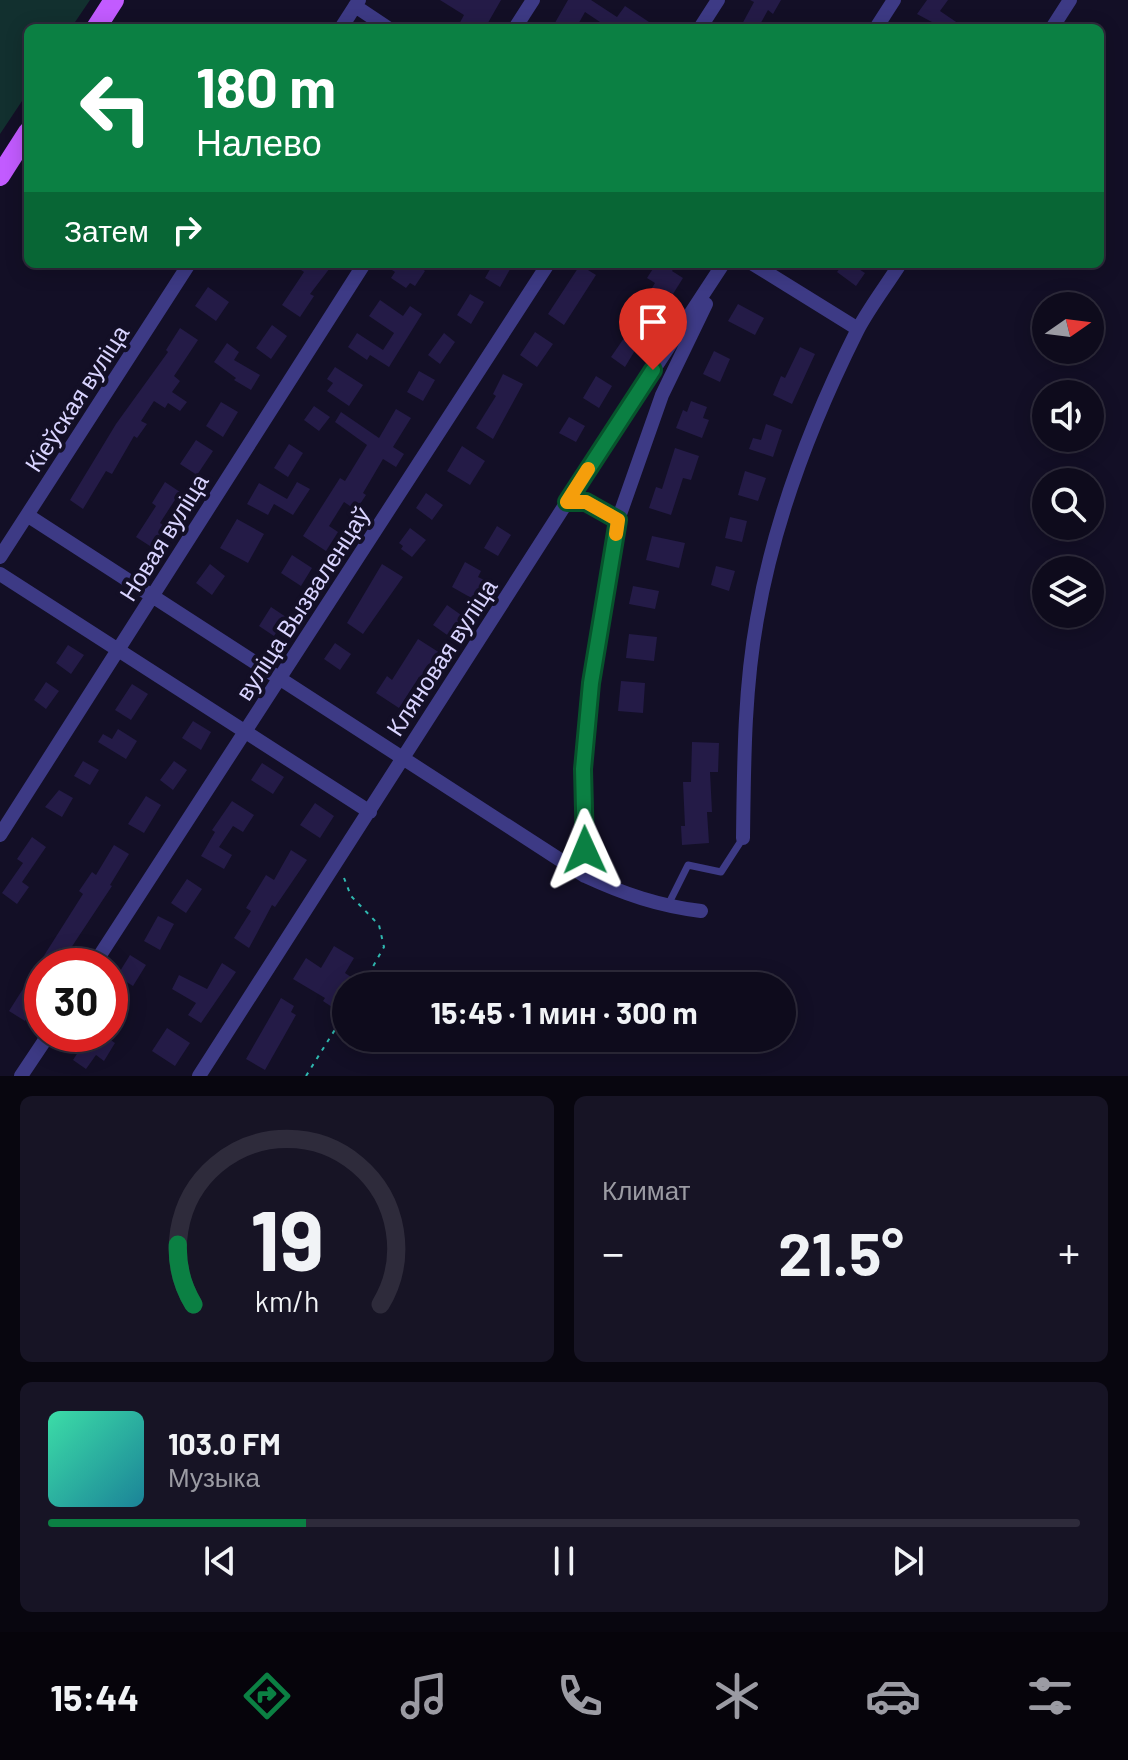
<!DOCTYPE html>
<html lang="ru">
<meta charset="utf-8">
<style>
:root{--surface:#0e0b1c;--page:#171425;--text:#f1f3f6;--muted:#9b9ba3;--line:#2e2b3b;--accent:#0b8043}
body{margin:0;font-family:Barlow,sans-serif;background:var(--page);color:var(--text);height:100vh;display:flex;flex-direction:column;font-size:30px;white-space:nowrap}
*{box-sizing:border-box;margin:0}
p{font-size:26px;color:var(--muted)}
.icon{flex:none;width:44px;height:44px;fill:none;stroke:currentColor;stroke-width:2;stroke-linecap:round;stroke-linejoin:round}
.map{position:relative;height:1076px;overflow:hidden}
.panel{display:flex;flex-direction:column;gap:20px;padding:20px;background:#08060f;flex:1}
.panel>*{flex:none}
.banner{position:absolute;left:24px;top:24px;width:1080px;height:244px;border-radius:12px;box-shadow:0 4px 20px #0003,0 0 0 2px var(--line);background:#0b8043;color:#fff;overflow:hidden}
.needle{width:52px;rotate:76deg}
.fabs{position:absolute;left:1032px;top:292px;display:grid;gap:16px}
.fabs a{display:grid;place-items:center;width:72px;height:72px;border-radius:50%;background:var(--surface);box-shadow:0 4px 20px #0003,0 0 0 2px var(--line);font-size:40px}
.speed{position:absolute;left:24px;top:948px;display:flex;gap:16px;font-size:40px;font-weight:700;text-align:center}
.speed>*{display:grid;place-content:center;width:104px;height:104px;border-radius:50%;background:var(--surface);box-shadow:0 4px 20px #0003,0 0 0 2px var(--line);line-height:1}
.speed .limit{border:12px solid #d22;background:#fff;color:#111}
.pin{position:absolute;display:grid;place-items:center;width:68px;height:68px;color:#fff;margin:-82px -34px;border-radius:50% 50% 50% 0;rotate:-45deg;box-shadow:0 0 8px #0007}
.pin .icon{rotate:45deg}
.me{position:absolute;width:88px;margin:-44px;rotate:359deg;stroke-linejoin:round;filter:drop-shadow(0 0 6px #0008)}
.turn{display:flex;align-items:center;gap:28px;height:168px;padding:0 40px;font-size:36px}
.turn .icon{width:104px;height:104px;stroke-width:2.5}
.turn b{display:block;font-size:56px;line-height:68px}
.then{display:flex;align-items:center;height:76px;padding:0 40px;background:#0003;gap:16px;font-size:30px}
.big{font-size:60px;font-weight:700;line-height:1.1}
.panel .tile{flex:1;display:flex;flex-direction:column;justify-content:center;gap:12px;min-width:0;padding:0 28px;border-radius:12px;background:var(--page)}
.panel .dial{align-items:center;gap:0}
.dial svg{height:208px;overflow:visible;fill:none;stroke:var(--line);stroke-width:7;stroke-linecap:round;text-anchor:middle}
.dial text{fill:var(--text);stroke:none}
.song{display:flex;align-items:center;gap:24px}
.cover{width:96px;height:96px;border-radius:12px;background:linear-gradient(135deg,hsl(160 70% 55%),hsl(190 70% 35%))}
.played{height:8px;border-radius:4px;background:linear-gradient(90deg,var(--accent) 25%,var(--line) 25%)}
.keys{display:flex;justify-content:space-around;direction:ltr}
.heat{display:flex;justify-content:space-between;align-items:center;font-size:44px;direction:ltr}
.panel .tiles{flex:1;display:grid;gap:20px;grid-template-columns:1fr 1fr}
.tile:last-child{grid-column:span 2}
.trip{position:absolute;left:332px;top:972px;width:464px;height:80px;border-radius:40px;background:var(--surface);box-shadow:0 4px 20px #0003,0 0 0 2px var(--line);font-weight:700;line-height:80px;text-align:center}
.tabs{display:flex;height:128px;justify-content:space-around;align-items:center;background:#06040b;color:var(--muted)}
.tabs .icon{width:56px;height:56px}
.tabs .selected{color:var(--accent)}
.tabs b{font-size:36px;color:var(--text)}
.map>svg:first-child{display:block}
</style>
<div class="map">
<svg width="1128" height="1076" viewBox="0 0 1128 1076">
<rect width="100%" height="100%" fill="#130f26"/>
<!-- green -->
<path fill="#12302f" d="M0,0h90l-19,28h-43v64l-28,42z"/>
<!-- building -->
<path fill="#241b47" d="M440,0h61l-16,28h-28l7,-13z
M568,0h23l26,17 8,-11 33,22h-49l-24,-16 -9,16h-24z
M750,0h31l-8,14 -5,-4 -10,18h-18l14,-26z
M927,0h21l-8,11 25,17h-22l-26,-14z
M306,264h27l-23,30 4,2 -14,21 -18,-12 22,-33 -3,-2z
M383,264h39l-2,3 5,4 -10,15 -5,-3 -4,5 -15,-10 4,-6z
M493,264h20l-13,23 -15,-9z
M656,264h21l-5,7 11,7 -10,16 -3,-2 -45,75 -14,-10 24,-35 -3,-2 23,-37 -8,-5z
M843,264h8l14,9 -9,13 -19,-14z
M580,265l16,10 -32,50 -16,-11z
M208,287l21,15 -13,19 -21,-15z
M470,294l14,8 -13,22 -14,-9z
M380,300l23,16 7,-10 12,8 -33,53 -19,-12 -3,5 -19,-13 9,-14 26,17 11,-17 -25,-17z
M738,304l26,14 -9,17 -27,-14z
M272,325l15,11 -16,23 -15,-11z
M180,328l18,12 -24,36 6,5 -8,11 15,10 -7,9 -12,-8 -3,5 -11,-7 -13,20 6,3 -10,14 -3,-2 -22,38 -6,-3 -23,38 -13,-9 46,-76 52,-72 -2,-2z
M535,332l18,12 -16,23 -17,-12z
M444,333l11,9 -15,22 -12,-9z
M227,343l12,9 -5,8 26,15 -9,15 -17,-10 2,-2 -22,-16z
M800,347l15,7 -23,50 -19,-9 8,-19 4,2z
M714,351l16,8 -10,23 -17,-8z
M335,367l28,18 -14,21 -22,-15 6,-8 -6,-4z
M419,371l16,9 -12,21 -16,-9z
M503,374l20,10 -30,55 -17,-11 20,-32 -3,-2z
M596,376l16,10 -13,22 -16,-10z
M691,401l16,6 -4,11 6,2 -7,18 -26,-10 7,-18 4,2z
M221,402l17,10 -15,25 -17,-11z
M314,406l16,11 -11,14 -15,-11z
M396,409l15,9 -18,29 11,7 -8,13 -13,-8 -20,34 3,2 -10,15 -12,-8 -15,24 9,6 -12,19 -23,-15 37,-58 5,3 22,-36 -32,-23 6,-10 38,26z
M569,417l16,9 -9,16 -17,-9z
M766,424l16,6 -9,27 -24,-8 4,-11 8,2z
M196,440l17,11 -16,24 -17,-11z
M289,444l14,9 -15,24 -14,-9z
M462,446l23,15 -15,24 -23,-14z
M675,448l24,8 -8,24 -8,-2 -12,37 -22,-7 7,-21 6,2z
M745,471l21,7 -8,23 -20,-6z
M165,482l15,10 -20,31 6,4 -13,21 -17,-11 20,-31 -4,-3z
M297,482l13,7 -17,26 -19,-11 -6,11 -21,-11 12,-21 28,16z
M426,493l17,12 -11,15 -16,-12z
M730,517l17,4 -5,21 -17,-4z
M237,519l27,15 -16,29 -28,-15z
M497,526l14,9 -13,21 -14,-8z
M410,528l16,12 -14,17 -11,-8 2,-3 -4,-3z
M652,536l33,7 -6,25 -33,-8z
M292,555l20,13 -11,18 -20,-13z
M465,562l16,9 -3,6 8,4 -11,19 -23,-13z
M210,564l15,12 -13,19 -16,-12z
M382,564l21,13 -40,57 -16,-11z
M716,566l19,5 -6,20 -18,-6z
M633,586l26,5 -4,18 -26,-5z
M447,605l17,12 -14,20 -17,-12z
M271,607l15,10 -12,19 -15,-10z
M629,634l28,3 -3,24 -28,-3z
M418,639l22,14 -17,27 -4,-3 -20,31 -23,-15 11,-17 5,4z
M335,643l16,11 -11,16 -16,-11z
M68,645l16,10 -13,19 -15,-11z
M621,681l24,2 -2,30 -25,-2z
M46,682l13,9 -13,18 -12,-9z
M132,684l16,10 -17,26 -16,-10z
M193,721l18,11 -10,18 -19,-12z
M118,729l19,12 -11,18 -28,-17 5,-8 9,5z
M692,742l27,1 -1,29h-8l2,40h-5l2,31 -27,2 -1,-19h4l-2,-44h8z
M83,761l16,9 -9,15 -16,-9z
M174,761l13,9 -14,20 -13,-10z
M262,763l22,14 -11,17 -22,-14z
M59,790l14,8 -11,19 -17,-10z
M146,796l15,9 -17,28 -16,-9z
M232,801l22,14 -11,17 -10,-6 -14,21 13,8 -8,14 -23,-13 14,-24 -3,-2z
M315,803l19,13 -14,22 -20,-13z
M32,837l14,10 -24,35 7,5 -12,17 -15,-11 21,-30 -6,-4z
M114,845l15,9 -19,31 2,1 -49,74 10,6h-31v26l-17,29 -16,-10 74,-117 -4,-3 13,-19 4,3z
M291,850l16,10 -32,47 -3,-2 -23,43 -15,-10 17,-27 -5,-3 20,-33 8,5z
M187,879l15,10 -16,24 -15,-10z
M158,916l16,8 -14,26 -16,-9z
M334,946l20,12 -9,15 6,4 -19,30 -9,-6 2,-3 -32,-19 13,-21 15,10z
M130,955l16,10 -13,21 -16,-10z
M222,963l14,9 -35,51 -13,-8 8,-12 -24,-14 7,-14 28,14z
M281,998l13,8 -3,6 5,3 -31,55 -19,-11z
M167,1028l23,15 -15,23 -23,-15z
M83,1034h19l13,9 -11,18 -8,-6 -10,14 -13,-9 9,-14 -5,-3z"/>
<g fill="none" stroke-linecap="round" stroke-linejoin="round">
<!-- path -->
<path stroke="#2fb8b0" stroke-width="2" stroke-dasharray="4 6" stroke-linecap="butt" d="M344,878l7,18 28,29 5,22 -22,39
M306,1076l40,-64"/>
<!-- lane -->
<path stroke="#3d3a85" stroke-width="7" d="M569,502h17l32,18
M668,905l20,-40 33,7 22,-34"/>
<!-- street -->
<path stroke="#3d3a85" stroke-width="14" d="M355,6l33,22
M341,28l18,-28
M515,28l18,-28
M700,28l18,-28
M876,28l18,-28
M1052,28l18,-28
M753,264l105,65
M27,515l558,361c39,18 74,30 116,35
M0,557l189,-293
M0,574l370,238
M0,835l364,-571
M743,838c1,-73 1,-147 14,-219 17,-99 55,-198 100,-288 12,-23 29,-45 43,-67
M585,876l-2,-107 8,-86 27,-163 44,-125 44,-91
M93,966l455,-702
M21,1076l28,-42
M199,1076l368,-574 156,-238"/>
<!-- primary -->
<path stroke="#c25bff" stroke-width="20" d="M96,28l18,-28
M0,176l28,-44"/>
</g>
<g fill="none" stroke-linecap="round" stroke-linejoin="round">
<!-- route casing -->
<g stroke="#07532c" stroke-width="20">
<path id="route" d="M585,850l-2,-81 8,-86 27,-163 -32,-18h-19l86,-132"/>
</g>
<!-- route -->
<use href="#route" stroke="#0b8043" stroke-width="14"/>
<!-- slow -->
<path stroke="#f59e0b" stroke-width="14" d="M588,469l-21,33h19l32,18 -2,14"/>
</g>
<g text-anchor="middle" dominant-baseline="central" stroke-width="8" stroke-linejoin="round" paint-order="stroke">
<!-- street labels -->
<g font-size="24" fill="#d9d4ff" stroke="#130f26">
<text transform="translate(76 398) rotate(-57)">Кіеўская вуліца</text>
<text transform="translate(163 537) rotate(-58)">Новая вуліца</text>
<text transform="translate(302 603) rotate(-57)">вуліца Вызваленцаў</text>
<text transform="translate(441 657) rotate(-57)">Кляновая вуліца</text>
</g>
</g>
</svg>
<div class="fabs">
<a><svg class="needle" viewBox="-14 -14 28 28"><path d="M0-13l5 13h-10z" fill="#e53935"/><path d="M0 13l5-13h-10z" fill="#9b9ba3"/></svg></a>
<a><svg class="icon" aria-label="sound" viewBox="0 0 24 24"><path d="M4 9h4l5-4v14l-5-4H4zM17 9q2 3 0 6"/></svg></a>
<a><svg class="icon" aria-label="search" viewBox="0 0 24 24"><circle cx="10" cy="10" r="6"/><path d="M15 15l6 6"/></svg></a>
<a><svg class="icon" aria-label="layers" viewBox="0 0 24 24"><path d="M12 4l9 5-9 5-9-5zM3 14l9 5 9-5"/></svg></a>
</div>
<div class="speed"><div class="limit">30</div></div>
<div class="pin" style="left:653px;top:370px;background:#d93025"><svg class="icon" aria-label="arrive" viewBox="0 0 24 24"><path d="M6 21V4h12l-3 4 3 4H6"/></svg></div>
<svg class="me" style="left:585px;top:850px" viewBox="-20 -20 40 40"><path d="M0-17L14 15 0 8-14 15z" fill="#0b8043" stroke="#fff" stroke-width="4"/></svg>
<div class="trip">15:45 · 1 мин · 300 m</div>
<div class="banner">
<div class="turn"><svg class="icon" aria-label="left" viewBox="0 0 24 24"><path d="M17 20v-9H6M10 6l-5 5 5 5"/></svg><div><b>180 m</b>Налево</div></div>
<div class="then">Затем<svg class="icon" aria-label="right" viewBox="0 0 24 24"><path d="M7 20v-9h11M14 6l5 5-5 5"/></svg></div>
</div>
</div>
<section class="panel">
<div class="tiles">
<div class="tile dial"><svg viewBox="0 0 100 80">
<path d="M14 69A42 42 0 1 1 86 69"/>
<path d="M14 69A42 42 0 0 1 8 46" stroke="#0b8043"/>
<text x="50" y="56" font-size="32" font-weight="700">19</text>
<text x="50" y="72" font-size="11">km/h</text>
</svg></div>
<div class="tile"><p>Климат</p>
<div class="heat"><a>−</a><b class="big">21.5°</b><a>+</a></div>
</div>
<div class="tile">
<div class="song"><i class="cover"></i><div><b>103.0 FM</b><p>Музыка</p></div></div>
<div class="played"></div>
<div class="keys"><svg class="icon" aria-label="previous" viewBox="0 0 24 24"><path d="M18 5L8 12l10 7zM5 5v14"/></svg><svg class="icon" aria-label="pause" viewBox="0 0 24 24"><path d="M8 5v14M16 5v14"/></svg><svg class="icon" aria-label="next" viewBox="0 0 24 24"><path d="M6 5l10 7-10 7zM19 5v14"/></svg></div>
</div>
</div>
</section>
<nav class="tabs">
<b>15:44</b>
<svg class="icon selected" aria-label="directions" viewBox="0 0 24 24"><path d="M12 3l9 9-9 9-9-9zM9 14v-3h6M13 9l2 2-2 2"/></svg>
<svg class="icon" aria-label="music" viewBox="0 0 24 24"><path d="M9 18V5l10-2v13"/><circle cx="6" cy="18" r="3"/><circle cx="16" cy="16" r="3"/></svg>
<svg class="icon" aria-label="phone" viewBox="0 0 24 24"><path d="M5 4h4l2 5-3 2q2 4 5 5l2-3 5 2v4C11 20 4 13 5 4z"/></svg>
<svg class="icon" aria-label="climate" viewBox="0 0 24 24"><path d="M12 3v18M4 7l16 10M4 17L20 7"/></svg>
<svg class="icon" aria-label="car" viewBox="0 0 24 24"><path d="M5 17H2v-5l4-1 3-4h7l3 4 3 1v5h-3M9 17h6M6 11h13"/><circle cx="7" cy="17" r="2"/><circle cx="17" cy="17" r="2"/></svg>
<svg class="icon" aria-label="filters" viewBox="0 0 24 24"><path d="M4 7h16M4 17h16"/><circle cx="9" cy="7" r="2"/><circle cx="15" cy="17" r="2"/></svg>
</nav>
